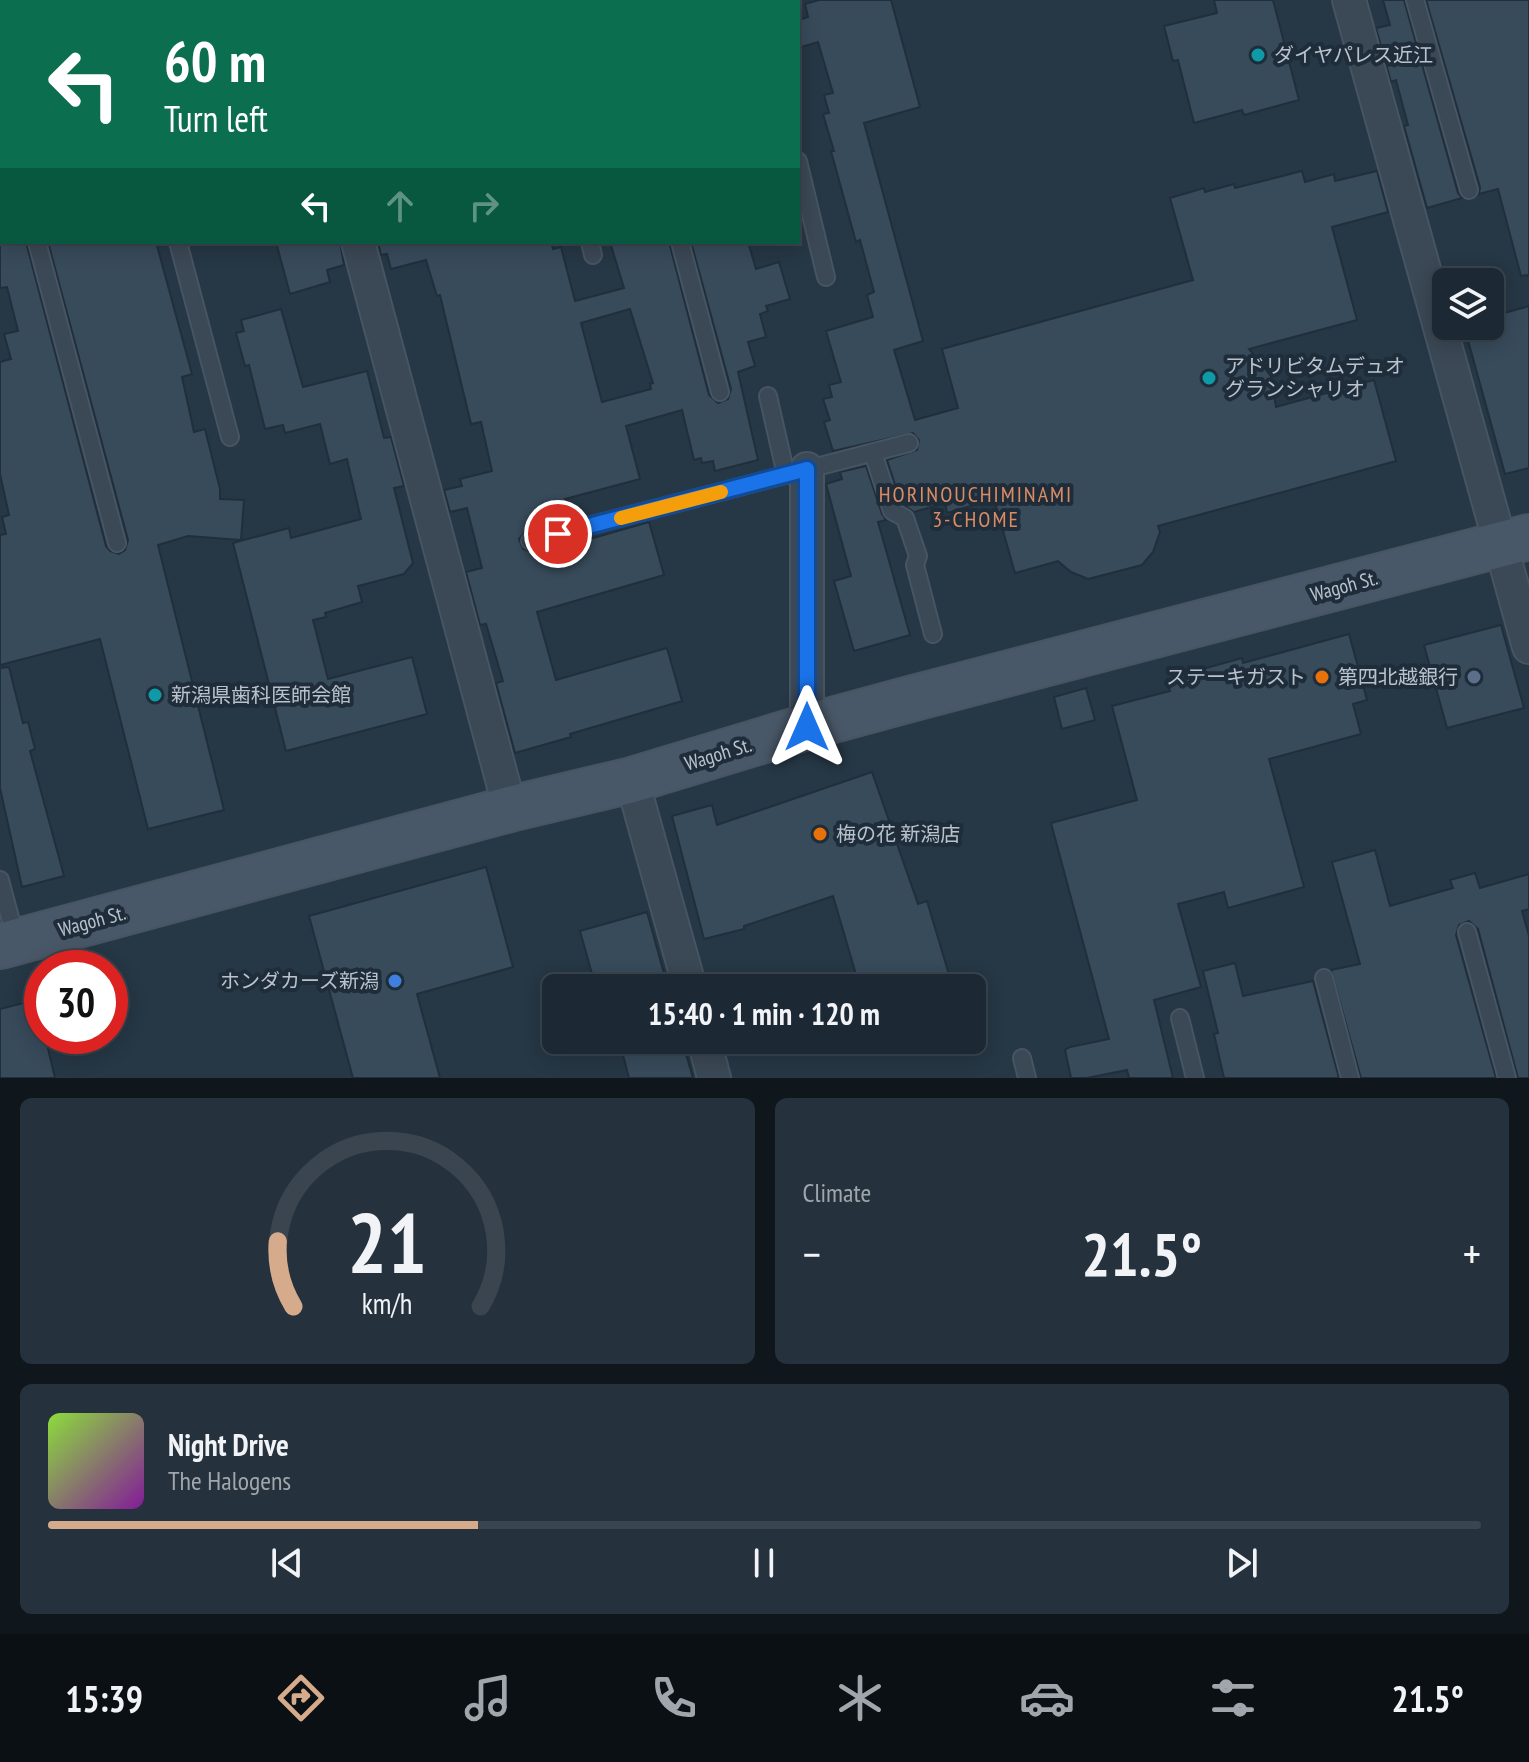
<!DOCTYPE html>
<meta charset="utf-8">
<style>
:root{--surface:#1c2934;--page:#25313c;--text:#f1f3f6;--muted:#a0a6ac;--line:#3a454f;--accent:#d6ab8b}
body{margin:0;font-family:"PT Sans Narrow","Noto Sans JP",sans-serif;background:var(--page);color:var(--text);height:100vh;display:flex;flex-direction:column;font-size:30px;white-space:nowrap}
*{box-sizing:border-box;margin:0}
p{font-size:26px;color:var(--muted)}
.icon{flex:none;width:44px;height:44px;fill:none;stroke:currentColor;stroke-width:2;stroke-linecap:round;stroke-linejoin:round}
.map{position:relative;height:1078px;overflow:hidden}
.sheet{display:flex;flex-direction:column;gap:20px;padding:20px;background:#0f171d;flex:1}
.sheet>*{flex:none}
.top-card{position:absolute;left:0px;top:0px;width:800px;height:244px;box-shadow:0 4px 20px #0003,0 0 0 2px var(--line);background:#0b6e4f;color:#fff;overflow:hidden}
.controls{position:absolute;left:1432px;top:268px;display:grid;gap:16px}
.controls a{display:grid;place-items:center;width:72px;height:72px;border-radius:12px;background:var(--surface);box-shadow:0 4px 20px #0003,0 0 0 2px var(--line);font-size:40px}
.speed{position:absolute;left:24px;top:950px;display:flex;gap:16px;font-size:40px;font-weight:700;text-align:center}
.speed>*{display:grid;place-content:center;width:104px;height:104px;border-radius:50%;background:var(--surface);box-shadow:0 4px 20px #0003,0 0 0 2px var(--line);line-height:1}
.speed .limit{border:12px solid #d22;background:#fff;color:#111}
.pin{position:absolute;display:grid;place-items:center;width:68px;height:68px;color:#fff;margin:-34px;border:4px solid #fff;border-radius:50%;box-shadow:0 2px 8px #0007}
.me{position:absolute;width:88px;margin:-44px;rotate:0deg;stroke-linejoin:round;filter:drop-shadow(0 0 6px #0008)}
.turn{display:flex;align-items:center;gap:28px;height:168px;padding:0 32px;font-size:36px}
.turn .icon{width:104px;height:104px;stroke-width:2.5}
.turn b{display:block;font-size:56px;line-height:68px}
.lanes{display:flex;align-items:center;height:76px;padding:0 32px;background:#0003;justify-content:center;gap:40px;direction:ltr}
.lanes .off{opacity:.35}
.big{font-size:60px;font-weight:600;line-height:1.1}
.sheet .card{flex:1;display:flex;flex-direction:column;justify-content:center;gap:12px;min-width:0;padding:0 28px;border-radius:12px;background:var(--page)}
.sheet .dial{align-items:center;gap:0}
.dial svg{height:208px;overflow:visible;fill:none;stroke:var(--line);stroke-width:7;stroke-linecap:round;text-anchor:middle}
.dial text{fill:var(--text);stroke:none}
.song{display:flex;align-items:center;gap:24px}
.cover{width:96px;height:96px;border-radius:12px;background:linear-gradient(135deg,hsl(90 70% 55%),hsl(290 70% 35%))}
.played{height:8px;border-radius:4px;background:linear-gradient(90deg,var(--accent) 30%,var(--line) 30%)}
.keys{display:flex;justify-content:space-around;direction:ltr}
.heat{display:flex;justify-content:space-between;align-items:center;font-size:44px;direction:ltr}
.sheet .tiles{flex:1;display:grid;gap:20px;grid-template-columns:1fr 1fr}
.card:last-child{grid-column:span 2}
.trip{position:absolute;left:542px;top:974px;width:444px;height:80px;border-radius:12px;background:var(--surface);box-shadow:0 4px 20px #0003,0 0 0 2px var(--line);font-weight:600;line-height:80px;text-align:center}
.tabs{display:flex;height:128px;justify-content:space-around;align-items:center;background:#0b1015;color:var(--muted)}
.tabs .icon{width:56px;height:56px}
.tabs .selected{color:var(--accent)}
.tabs b{font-size:36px;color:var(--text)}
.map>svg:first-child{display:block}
</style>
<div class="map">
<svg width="1529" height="1078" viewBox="0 0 1529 1078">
<rect width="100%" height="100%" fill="#263745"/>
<!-- building -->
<path fill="#384b5b" stroke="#212f3c" stroke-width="2" fill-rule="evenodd" d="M819,0h72l29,107 -56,16 59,218 -29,9 21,70 43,-12 -16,-59 251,-69 -23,-82 34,-10 1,4 29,-8 1,4 67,-17 3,11 29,-8 1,7 42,-10 11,41 -56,15 25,93 -108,29 22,27 5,31 98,-27 22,81 -238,65 2,6 -7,20 -11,13 -54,14 -17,-7 -13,-11 -43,12 -21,-74 -47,14 -2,-10 -31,9 -13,-9 -14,-43 30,-10 2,-10 -6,-7 -80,18 -9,-29 6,-2 -7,-21 9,-2 -3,-12 12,-3 -15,-51 47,-14 -6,-22 7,-3 -14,-52 -4,2 -25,-91h3l-11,-37 6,-1 -5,-18 9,-2 -15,-51 -20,6v-28l10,-3 -3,-13z
M1214,0h59l26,100 -55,15 -2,-5 -48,13 -16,-63 -5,1 -9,-35 53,-13z
M1383,0h21l54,193 4,5 -35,10 -23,-82 4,-1 -12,-45 -5,2 -15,-54 14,-3z
M1426,0h103v275l-8,1 -23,-87 -19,5 1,-7z
M0,242h26l80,304 4,5 9,3 6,-4 3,-10 -80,-298h108l36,132 -10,3 12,55 11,-3 15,60v10l24,1 -3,40 -53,-4 -30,9 66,265 -76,19 -48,-190 -100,26v-130l6,-1 -4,-17 7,-2 -9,-41v-112l11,-3 -7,-25 14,-3 -11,-44 -7,1z
M276,242h64l4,23 -17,5 3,12 -40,12z
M378,242h173l2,7 8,-2 14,54 49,-13 -14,-46h59l40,153 9,8 10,-4 3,-10 -40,-147h57l8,27 23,-7 11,37 -24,7 2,5 -8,3 6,23 -18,5 7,24 -17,6 20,88 -43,11 -2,-10 -11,2 -1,-5 -7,2 -12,-50 -56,16 14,53 -75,20 5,20 -43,11 -8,9 4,10 10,3 43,-11v2l73,-21 15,53 -127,37 19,68 111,-32 15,53 -112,33 1,3 -56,16 -19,-70 7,-2 -17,-57 -6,1 -14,-53 16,-4 -15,-60 -17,4 -6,-22 18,-4 -2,-7 32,-8 -11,-49 -10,2 -31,-129 -3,1 -11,-36 -35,9 -4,-15 -6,1zM630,309l23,74 -3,1 1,5 -49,13 -21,-79z
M1529,306v162l-24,6 -41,-148h26v-9z
M281,309l22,78 64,-16 17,67 7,-1 13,49 -10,2 19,75 -9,11 -46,12 4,16 -37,11 1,4 -13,3 15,59 84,-22 15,57 -141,37 -53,-208 56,-15 2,10 70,-19 -14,-60 -17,5 -10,-40 -35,9 -2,-8 -18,4 -16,-64 -4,1 -9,-33 8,-2 -3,-11z
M866,466l16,48 4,6 -8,2 32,113 -56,16 -20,-70 17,-5 -25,-92 16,-5 -2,-7z
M1501,625l23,83 -77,20 -23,-83z
M1349,634l18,66 -14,4 8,30 -92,25 35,128 -76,21 -4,-16 -46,12 23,83 -47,13 19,78h-44l-2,-8 -40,8h-16l-6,-28 5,-3 39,-8 -58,-216 86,-23 -25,-94 58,-15 -3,-12 75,-21 1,5z
M9,667l14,56 5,-1 7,27 -5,2 34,125 -42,11 -22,-99v-120z
M1086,688l9,32 -33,9 -8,-32z
M872,772l46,132 9,-3 26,87h-93l-27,-92 -89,30v3l-40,10 -32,-123 40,-11 5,20z
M1375,850l15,56 63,-18 -3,-8 25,-7 5,15 49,-14v35l-7,2 7,25v142h-11l-40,-149 -9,-8 -10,4 -3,10 40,143h-135l-30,-108 29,-6 -28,-102z
M486,867l27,100 -96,27 23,84h-87l-44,-162z
M647,912l21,76h-72l-16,-57z
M1235,963l8,33 70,-15 26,97h-115l-10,-44 4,-1 -15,-62z
M35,1000l7,36h3l10,42h-55v-69z
M619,1040h63l11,38h-64z"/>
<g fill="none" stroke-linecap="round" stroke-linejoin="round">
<!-- service casing -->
<g stroke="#475461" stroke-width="20">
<path id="service" d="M522,0l1,2
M615,0v2
M759,0v2
M1415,0l54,190
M798,161l28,116
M37,242l80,301
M178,242l52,195
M590,242l3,13
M680,242l40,150
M768,396l18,79
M873,453l19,58 13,7 13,38 -3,9 18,69
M530,541l379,-98
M0,880l16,60
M1467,932l40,146
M1324,978l26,100
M1180,1018l15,60
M1022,1058l5,20"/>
</g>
<!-- minor casing -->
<g stroke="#475461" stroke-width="36">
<path id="minor" d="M294,0v2
M1349,0l180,647
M475,2l7,-2
M0,133h2
M358,242l152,567
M807,727v-258
M632,780l58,208
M704,1040l10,38"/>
</g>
<!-- secondary casing -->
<g stroke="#475461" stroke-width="48">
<path id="secondary" d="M0,946l510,-137 122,-29 175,-53 103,-28 619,-162"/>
</g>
<!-- service -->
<use href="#service" stroke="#3b4855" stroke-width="16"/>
<!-- minor -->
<use href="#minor" stroke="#3b4855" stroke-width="32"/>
<!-- secondary -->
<use href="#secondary" stroke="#495868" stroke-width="44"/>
</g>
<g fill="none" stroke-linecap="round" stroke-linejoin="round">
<!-- route casing -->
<g stroke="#114b97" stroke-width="20">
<path id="route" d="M558,534l249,-65v258"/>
</g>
<!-- route -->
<use href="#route" stroke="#1a73e8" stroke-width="14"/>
<!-- slow -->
<path stroke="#f59e0b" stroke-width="14" d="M621,518l100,-26"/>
</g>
<!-- markers -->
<g fill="#0f9aa8" stroke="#1f2d3a" stroke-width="3">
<circle cx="1258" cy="55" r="8"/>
<circle cx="1209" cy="378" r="8"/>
<circle cx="155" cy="695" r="8"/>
</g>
<g fill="#e8710a" stroke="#1f2d3a" stroke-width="3">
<circle cx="1322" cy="677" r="8"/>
<circle cx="820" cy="834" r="8"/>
</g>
<circle fill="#5c6f8a" stroke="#1f2d3a" stroke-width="3" cx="1474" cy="677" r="8"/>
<circle fill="#3f7fe0" stroke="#1f2d3a" stroke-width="3" cx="395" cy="981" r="8"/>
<g text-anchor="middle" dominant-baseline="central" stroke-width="8" stroke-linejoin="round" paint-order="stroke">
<!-- poi labels -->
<g font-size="20" fill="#b9c3ce" stroke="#1f2d3a" text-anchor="start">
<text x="1274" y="55">ダイヤパレス近江</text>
<text x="1225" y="366">アドリビタムデュオ<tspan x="1225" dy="23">グランシャリオ</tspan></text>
<text x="1306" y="677" text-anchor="end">ステーキガスト</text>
<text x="1458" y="677" text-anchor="end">第四北越銀行</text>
<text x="171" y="695">新潟県歯科医師会館</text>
<text x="836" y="834">梅の花 新潟店</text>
<text x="379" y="981" text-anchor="end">ホンダカーズ新潟</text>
</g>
<!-- street labels -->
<g font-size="20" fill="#b9c3ce" stroke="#1f2d3a">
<text transform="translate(1344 586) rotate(-15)">Wagoh St.</text>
<text transform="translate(718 754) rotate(-17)">Wagoh St.</text>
<text transform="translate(92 921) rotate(-15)">Wagoh St.</text>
</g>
<!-- neighbourhood labels -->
<g font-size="22" letter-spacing="2" fill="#dc8c65" stroke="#1f2d3a">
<text x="976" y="494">HORINOUCHIMINAMI<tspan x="976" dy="25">3-CHOME</tspan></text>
</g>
</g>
</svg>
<div class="controls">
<a><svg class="icon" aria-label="layers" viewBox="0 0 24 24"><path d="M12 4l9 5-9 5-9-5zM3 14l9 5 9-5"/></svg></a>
</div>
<div class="speed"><div class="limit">30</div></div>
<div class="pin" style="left:558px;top:534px;background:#d93025"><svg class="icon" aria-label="arrive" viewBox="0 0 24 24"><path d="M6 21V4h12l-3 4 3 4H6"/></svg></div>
<svg class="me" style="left:807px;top:727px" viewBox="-20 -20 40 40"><path d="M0-17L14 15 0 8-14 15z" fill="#1a73e8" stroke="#fff" stroke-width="4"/></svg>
<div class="trip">15:40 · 1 min · 120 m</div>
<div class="top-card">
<div class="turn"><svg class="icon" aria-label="left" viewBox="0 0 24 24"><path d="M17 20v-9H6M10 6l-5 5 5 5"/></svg><div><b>60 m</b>Turn left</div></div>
<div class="lanes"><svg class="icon" aria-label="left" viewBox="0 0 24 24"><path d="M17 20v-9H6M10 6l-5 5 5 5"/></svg><svg class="icon off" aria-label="ahead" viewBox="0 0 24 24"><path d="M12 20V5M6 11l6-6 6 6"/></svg><svg class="icon off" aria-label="right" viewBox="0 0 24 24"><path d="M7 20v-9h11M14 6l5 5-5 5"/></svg></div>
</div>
</div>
<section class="sheet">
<div class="tiles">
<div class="card dial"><svg viewBox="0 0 100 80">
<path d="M14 69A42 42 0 1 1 86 69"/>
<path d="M14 69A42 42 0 0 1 8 44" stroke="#d6ab8b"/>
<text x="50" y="56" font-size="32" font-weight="700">21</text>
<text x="50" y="72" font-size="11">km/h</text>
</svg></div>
<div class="card"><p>Climate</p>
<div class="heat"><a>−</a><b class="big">21.5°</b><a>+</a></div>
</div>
<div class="card">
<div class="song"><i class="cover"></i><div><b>Night Drive</b><p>The Halogens</p></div></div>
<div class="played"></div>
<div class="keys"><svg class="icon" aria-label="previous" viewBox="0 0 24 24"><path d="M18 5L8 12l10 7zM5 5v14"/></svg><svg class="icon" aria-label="pause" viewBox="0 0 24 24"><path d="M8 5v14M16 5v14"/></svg><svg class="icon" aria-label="next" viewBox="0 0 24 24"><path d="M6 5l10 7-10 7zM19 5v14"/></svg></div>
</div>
</div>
</section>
<nav class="tabs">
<b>15:39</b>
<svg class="icon selected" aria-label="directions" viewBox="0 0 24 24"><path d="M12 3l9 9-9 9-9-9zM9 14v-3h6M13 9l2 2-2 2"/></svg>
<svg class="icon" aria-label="music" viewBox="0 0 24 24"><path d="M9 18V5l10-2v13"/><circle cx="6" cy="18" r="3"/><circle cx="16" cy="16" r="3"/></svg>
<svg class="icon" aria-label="phone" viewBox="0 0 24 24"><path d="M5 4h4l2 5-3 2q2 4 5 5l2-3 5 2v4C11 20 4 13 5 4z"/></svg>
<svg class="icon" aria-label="climate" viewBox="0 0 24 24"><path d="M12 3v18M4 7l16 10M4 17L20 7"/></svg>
<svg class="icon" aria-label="car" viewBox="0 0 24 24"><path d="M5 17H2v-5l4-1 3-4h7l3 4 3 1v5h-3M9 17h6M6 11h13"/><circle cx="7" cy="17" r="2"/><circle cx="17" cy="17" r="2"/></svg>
<svg class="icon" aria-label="filters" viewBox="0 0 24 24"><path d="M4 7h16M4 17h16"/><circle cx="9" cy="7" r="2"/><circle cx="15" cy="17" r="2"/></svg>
<b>21.5°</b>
</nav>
